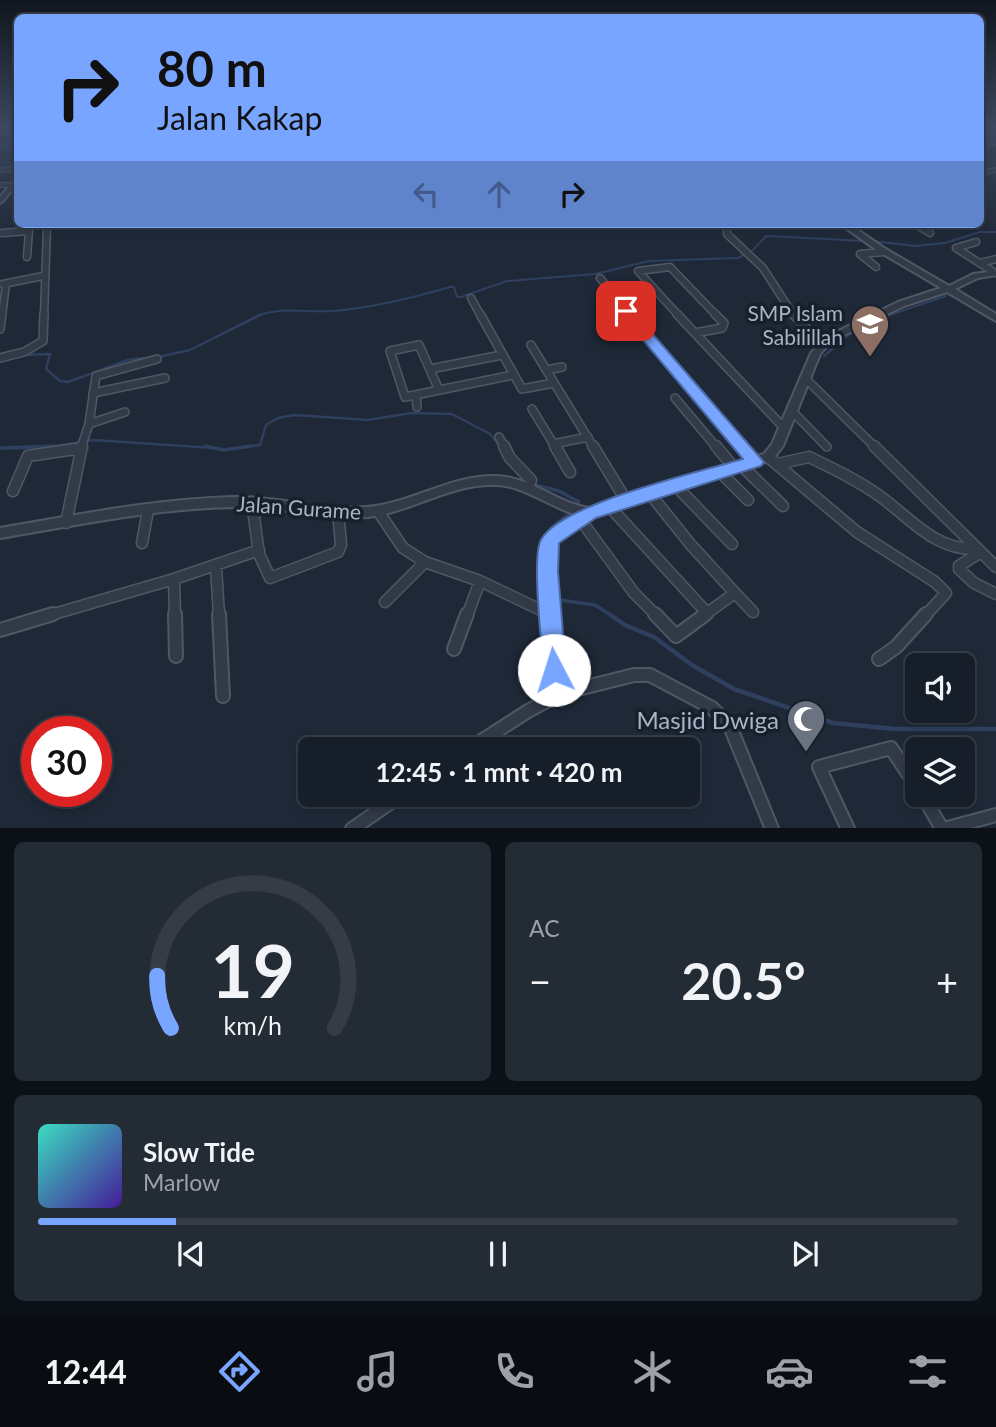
<!DOCTYPE html>
<html lang="id">
<meta charset="utf-8">
<style>
:root{--surface:#161e29;--page:#232b35;--text:#f1f3f6;--muted:#9ea2a8;--line:#353c46;--accent:#77a5ff}
body{margin:0;font-family:Lato,sans-serif;background:var(--page);color:var(--text);height:100vh;display:flex;flex-direction:column;font-size:26px;white-space:nowrap}
*{box-sizing:border-box;margin:0}
p{font-size:23px;color:var(--muted)}
.icon{flex:none;width:38px;height:38px;fill:none;stroke:currentColor;stroke-width:2;stroke-linecap:round;stroke-linejoin:round}
.map{position:relative;height:828px;overflow:hidden}
.side{display:flex;flex-direction:column;gap:14px;padding:14px;background:#0c1017;flex:1}
.side>*{flex:none}
.guide{position:absolute;left:14px;top:14px;width:970px;height:214px;border-radius:10px;box-shadow:0 4px 10px #0003,0 0 0 2px var(--line);background:#77a5ff;color:#111;overflow:hidden}
.controls{position:absolute;left:905px;top:653px;display:grid;gap:14px}
.controls a{display:grid;place-items:center;width:70px;height:70px;border-radius:10px;background:var(--surface);box-shadow:0 4px 10px #0003,0 0 0 2px var(--line);font-size:35px}
.speed{position:absolute;left:21px;top:716px;display:flex;gap:14px;font-size:35px;font-weight:700;text-align:center}
.speed>*{display:grid;place-content:center;width:91px;height:91px;border-radius:50%;background:var(--surface);box-shadow:0 4px 10px #0003,0 0 0 2px var(--line);line-height:1}
.speed .limit{border:10px solid #d22;background:#fff;color:#111}
.pin{position:absolute;display:grid;place-items:center;width:60px;height:60px;color:#fff;margin:-30px;border-radius:14px;box-shadow:0 4px 10px #0006}
.me{position:absolute;width:77px;margin:-38px;rotate:355deg;stroke-linejoin:round;filter:drop-shadow(0 0 5px #0008)}
.turn{display:flex;align-items:center;gap:24px;height:147px;padding:0 28px;font-size:32px}
.turn .icon{width:91px;height:91px;stroke-width:2.5}
.turn b{display:block;font-size:49px;line-height:60px}
.lanes{display:flex;align-items:center;height:66px;padding:0 28px;background:#0003;justify-content:center;gap:35px;direction:ltr}
.lanes .off{opacity:.35}
.big{font-size:52px;font-weight:700;line-height:1.1}
.side .tile{flex:1;display:flex;flex-direction:column;justify-content:center;gap:10px;min-width:0;padding:0 24px;border-radius:10px;background:var(--page)}
.side .dial{align-items:center;gap:0}
.dial svg{height:182px;overflow:visible;fill:none;stroke:var(--line);stroke-width:7;stroke-linecap:round;text-anchor:middle}
.dial text{fill:var(--text);stroke:none}
.song{display:flex;align-items:center;gap:21px}
.cover{width:84px;height:84px;border-radius:10px;background:linear-gradient(135deg,hsl(170 70% 55%),hsl(260 70% 35%))}
.played{height:7px;border-radius:4px;background:linear-gradient(90deg,var(--accent) 15%,var(--line) 15%)}
.keys{display:flex;justify-content:space-around;direction:ltr}
.heat{display:flex;justify-content:space-between;align-items:center;font-size:38px;direction:ltr}
.side .tiles{flex:1;display:grid;gap:14px;grid-template-columns:1fr 1fr}
.tile:last-child{grid-column:span 2}
.trip{position:absolute;left:298px;top:737px;width:402px;height:70px;border-radius:10px;background:var(--surface);box-shadow:0 4px 10px #0003,0 0 0 2px var(--line);font-weight:700;line-height:70px;text-align:center}
.tabs{display:flex;height:112px;justify-content:space-around;align-items:center;background:#090c10;color:var(--muted)}
.tabs .icon{width:49px;height:49px}
.tabs .on{color:var(--accent)}
.tabs b{font-size:32px;color:var(--text)}
.map>svg:first-child{display:block}
</style>
<div class="map">
<svg width="996" height="829" viewBox="0 0 996 829">
<rect width="100%" height="100%" fill="#1e2837"/>
<g fill="none" stroke-linecap="round" stroke-linejoin="round">
<!-- stream-far3 -->
<path stroke="#2e405e" stroke-width="2" d="M0,145l18,4
M21,229l37,-5
M872,241l43,5 30,-3 35,-11h16
M257,316c26,-10 49,-3 76,-5 40,-3 79,-13 117,-24h4l3,10h4l46,-16 88,-7 54,-13 89,-3 15,-8 13,-14 100,5
M887,316l59,-20"/>
<!-- stream-far2 -->
<path stroke="#2e405e" stroke-width="2.5" d="M23,355l27,-1 -4,15 14,12 8,1 60,-22 24,-3
M824,356l24,-21 43,-21
M158,357l32,-7 72,-36
M0,362l10,-3
M0,448h46l47,-8 121,8
M238,448l22,-3 6,-20 12,-7 16,-3 74,5 43,-7 41,1 38,20 11,13"/>
<!-- stream-far1 -->
<path stroke="#2e405e" stroke-width="3.5" d="M205,446l19,4 27,-4
M0,448l56,-2
M531,484l28,7 20,11 -3,4
M546,542l4,-13 22,-18
M553,599l42,6 17,11"/>
<!-- stream -->
<path stroke="#2e405e" stroke-width="4.5" d="M609,614l16,11 29,12 38,28 42,24 99,34 63,6h100"/>
<!-- minor-far4 casing -->
<g stroke="#4f5766" stroke-width="6">
<path id="minor-far4" d="M980,144l16,-1
M0,170l18,-1
M980,173l16,-3
M0,185h12"/>
</g>
<!-- minor-far3 casing -->
<g stroke="#4f5766" stroke-width="9">
<path id="minor-far3" d="M727,224v10l36,34 31,48
M915,224l15,9
M2,233l27,-2 -2,26
M976,242l-20,6 39,25
M980,263l16,-4
M876,267l-16,-13 23,-2
M600,278l32,38
M3,284l40,-8
M471,298l10,18
M2,316l4,-32
M44,316l3,-89
M679,316l-41,-45 32,-4 47,49"/>
</g>
<!-- minor-far2 casing -->
<g stroke="#4f5766" stroke-width="10">
<path id="minor-far2" d="M480,314l42,75 32,-6
M630,314l113,134
M677,314l108,115
M793,314l29,31
M0,329l2,-15
M695,333l27,-5 2,-5 -9,-9
M531,345l63,103
M0,358l24,-6 19,-11 1,-27
M430,369l72,-14
M547,370l15,-3
M807,380l69,68
M439,390l-20,-45 -29,6 15,46 108,-22
M93,393l72,-15
M416,395l1,12
M675,398l42,50
M532,409l24,39
M793,412l34,35
M89,424l36,-12
M499,437l6,11
M553,444l35,-7
M81,448l8,-24 7,-48 61,-17"/>
</g>
<!-- minor-far1 casing -->
<g stroke="#4f5766" stroke-width="13">
<path id="minor-far1" d="M504,446l6,12 21,22 -3,8
M555,446l15,26
M593,446l34,56
M716,446l18,22
M742,446l13,16
M874,446l122,121
M768,457l89,75 78,50 11,11 -21,23
M777,464l32,-7c25,12 50,24 72,40 30,22 54,53 94,52
M742,466l41,40
M721,473l27,27
M677,487l55,57
M13,491l15,-35 54,-8
M651,495l40,50 44,48 -32,23
M252,502l7,52 11,24 68,-26 3,-7 -3,-34
M610,507l97,106
M378,511l25,37 22,14 55,19 71,34
M580,519l54,74 23,23
M66,523l16,-77
M142,543l6,-33
M977,551l-1,4 -17,11v3l15,14 22,11
M216,566l3,50
M174,579l1,37
M735,593l18,19
M385,602l40,-40
M47,616l127,-37 85,-29
M467,616l13,-35
M549,616l-1,-71 9,-11 27,-18"/>
</g>
<!-- minor casing -->
<g stroke="#4f5766" stroke-width="16">
<path id="minor" d="M175,614l1,42
M219,614l4,82
M549,614l4,43 9,36
M655,614l21,22 30,-22
M0,630l53,-16
M454,649l13,-35
M879,659l17,-12 30,-33
M469,749l59,-38 34,-18 72,-18h16l62,33 18,18 42,103
M922,794l20,35
M352,829l51,-35
M848,829l-29,-62 72,-19 26,39
M944,829l52,-14"/>
</g>
<!-- tertiary casing -->
<g stroke="#4f5766" stroke-width="4">
<path id="tertiary" d="M18,176v7l-16,19 -2,1v-6z
M840,224h9l35,24 65,38 24,-12 23,-3v4l-18,3 -23,11 41,25v7l-49,-29 -43,14 -72,35 -12,13 -37,92 -11,14 -182,58c-34,-5 -62,-32 -94,-33 -45,-2 -84,27 -128,32 -44,4 -88,-11 -132,-10 -79,1 -158,18 -236,31v-10c77,-13 154,-29 233,-31 44,-1 88,13 133,10 44,-3 84,-32 129,-31 35,0 61,27 95,32l174,-54 8,-10 39,-91 15,-16 72,-35 43,-14 -63,-37z"/>
</g>
<!-- minor-far4 -->
<use href="#minor-far4" stroke="#323a48" stroke-width="4.5"/>
<!-- minor-far3 -->
<use href="#minor-far3" stroke="#323a48" stroke-width="6"/>
<!-- minor-far2 -->
<use href="#minor-far2" stroke="#323a48" stroke-width="7"/>
<!-- minor-far1 -->
<use href="#minor-far1" stroke="#323a48" stroke-width="10"/>
<!-- minor -->
<use href="#minor" stroke="#323a48" stroke-width="12"/>
<!-- tertiary -->
<use href="#tertiary" fill="#323a48" fill-rule="evenodd"/>
</g>
<!-- sky -->
<linearGradient id="sky" x2="0" y2="1"><stop stop-color="#10161e"/><stop offset="0.52" stop-color="#3b485e"/><stop offset="1" stop-color="#3b485e" stop-opacity="0"/></linearGradient>
<rect width="996" height="244" fill="url(#sky)"/>
<!-- route -->
<path fill="#77a5ff" stroke="#4d6ba6" stroke-width="2" d="M626,307l4,1 134,154 -3,4 -165,52 -37,25 -1,28 8,99 -4,7 -8,4 -8,-4 -3,-7c-1,-26 -11,-108 -3,-128 14,-37 162,-71 203,-83l-122,-145v-6z"/>
<!-- icons -->
<defs>
<g id="school-pin" transform="scale(2.0125)"><path d="M0 17L-7.5 6A9.5 9.5 0 1 1 7.5 6Z" fill="#8d6e63" stroke="#171f2c"/><path d="M0-5L7-2L0 1L-7-2ZM-4 1L0 2.5L4 1V4Q0 6-4 4Z" fill="#fff"/></g>
<g id="mosque-pin" transform="scale(2.0125)"><path d="M0 17L-7.5 6A9.5 9.5 0 1 1 7.5 6Z" fill="#6b7280" stroke="#171f2c"/><path d="M3.5-4.9A6 6 0 1 0 3.5 4.9A5 5 0 1 1 3.5-4.9Z" fill="#fff"/></g>
</defs>
<g fill-rule="evenodd">
<use href="#school-pin" x="870" y="324"/>
<use href="#mosque-pin" x="806" y="719"/>
</g>
<g text-anchor="middle" dominant-baseline="central" stroke-width="7" stroke-linejoin="round" paint-order="stroke">
<!-- poi labels -->
<g font-size="21" fill="#abb4c5" stroke="#171f2c" text-anchor="end">
<text x="843" y="312">SMP Islam<tspan x="843" dy="24">Sabilillah</tspan></text>
</g>
<!-- street labels -->
<g font-size="21" fill="#abb4c5" stroke="#171f2c">
<text transform="translate(299 507) rotate(4)">Jalan Gurame</text>
</g>
<!-- near-poi labels -->
<g font-size="24" fill="#abb4c5" stroke="#171f2c" text-anchor="end">
<text x="779" y="719">Masjid Dwiga</text>
</g>
</g>
</svg>
<div class="controls">
<a><svg class="icon" aria-label="sound" viewBox="0 0 24 24"><path d="M4 9h4l5-4v14l-5-4H4zM17 9q2 3 0 6"/></svg></a>
<a><svg class="icon" aria-label="layers" viewBox="0 0 24 24"><path d="M12 4l9 5-9 5-9-5zM3 14l9 5 9-5"/></svg></a>
</div>
<div class="speed"><div class="limit">30</div></div>
<div class="pin" style="left:626px;top:311px;background:#d93025"><svg class="icon" aria-label="arrive" viewBox="0 0 24 24"><path d="M6 21V4h12l-3 4 3 4H6"/></svg></div>
<svg class="me" style="left:554px;top:670px" viewBox="-20 -20 40 40"><circle r="19" fill="#fff"/><path d="M0-13L10 11 0 6-10 11z" fill="#77a5ff"/></svg>
<div class="trip">12:45 · 1 mnt · 420 m</div>
<div class="guide">
<div class="turn"><svg class="icon" aria-label="right" viewBox="0 0 24 24"><path d="M7 20v-9h11M14 6l5 5-5 5"/></svg><div><b>80 m</b>Jalan Kakap</div></div>
<div class="lanes"><svg class="icon off" aria-label="left" viewBox="0 0 24 24"><path d="M17 20v-9H6M10 6l-5 5 5 5"/></svg><svg class="icon off" aria-label="ahead" viewBox="0 0 24 24"><path d="M12 20V5M6 11l6-6 6 6"/></svg><svg class="icon" aria-label="right" viewBox="0 0 24 24"><path d="M7 20v-9h11M14 6l5 5-5 5"/></svg></div>
</div>
</div>
<section class="side">
<div class="tiles">
<div class="tile dial"><svg viewBox="0 0 100 80">
<path d="M14 69A42 42 0 1 1 86 69"/>
<path d="M14 69A42 42 0 0 1 8 46" stroke="#77a5ff"/>
<text x="50" y="56" font-size="32" font-weight="700">19</text>
<text x="50" y="72" font-size="11">km/h</text>
</svg></div>
<div class="tile"><p>AC</p>
<div class="heat"><a>−</a><b class="big">20.5°</b><a>+</a></div>
</div>
<div class="tile">
<div class="song"><i class="cover"></i><div><b>Slow Tide</b><p>Marlow</p></div></div>
<div class="played"></div>
<div class="keys"><svg class="icon" aria-label="previous" viewBox="0 0 24 24"><path d="M18 5L8 12l10 7zM5 5v14"/></svg><svg class="icon" aria-label="pause" viewBox="0 0 24 24"><path d="M8 5v14M16 5v14"/></svg><svg class="icon" aria-label="next" viewBox="0 0 24 24"><path d="M6 5l10 7-10 7zM19 5v14"/></svg></div>
</div>
</div>
</section>
<nav class="tabs">
<b>12:44</b>
<svg class="icon on" aria-label="directions" viewBox="0 0 24 24"><path d="M12 3l9 9-9 9-9-9zM9 14v-3h6M13 9l2 2-2 2"/></svg>
<svg class="icon" aria-label="music" viewBox="0 0 24 24"><path d="M9 18V5l10-2v13"/><circle cx="6" cy="18" r="3"/><circle cx="16" cy="16" r="3"/></svg>
<svg class="icon" aria-label="phone" viewBox="0 0 24 24"><path d="M5 4h4l2 5-3 2q2 4 5 5l2-3 5 2v4C11 20 4 13 5 4z"/></svg>
<svg class="icon" aria-label="climate" viewBox="0 0 24 24"><path d="M12 3v18M4 7l16 10M4 17L20 7"/></svg>
<svg class="icon" aria-label="car" viewBox="0 0 24 24"><path d="M5 17H2v-5l4-1 3-4h7l3 4 3 1v5h-3M9 17h6M6 11h13"/><circle cx="7" cy="17" r="2"/><circle cx="17" cy="17" r="2"/></svg>
<svg class="icon" aria-label="filters" viewBox="0 0 24 24"><path d="M4 7h16M4 17h16"/><circle cx="9" cy="7" r="2"/><circle cx="15" cy="17" r="2"/></svg>
</nav>
